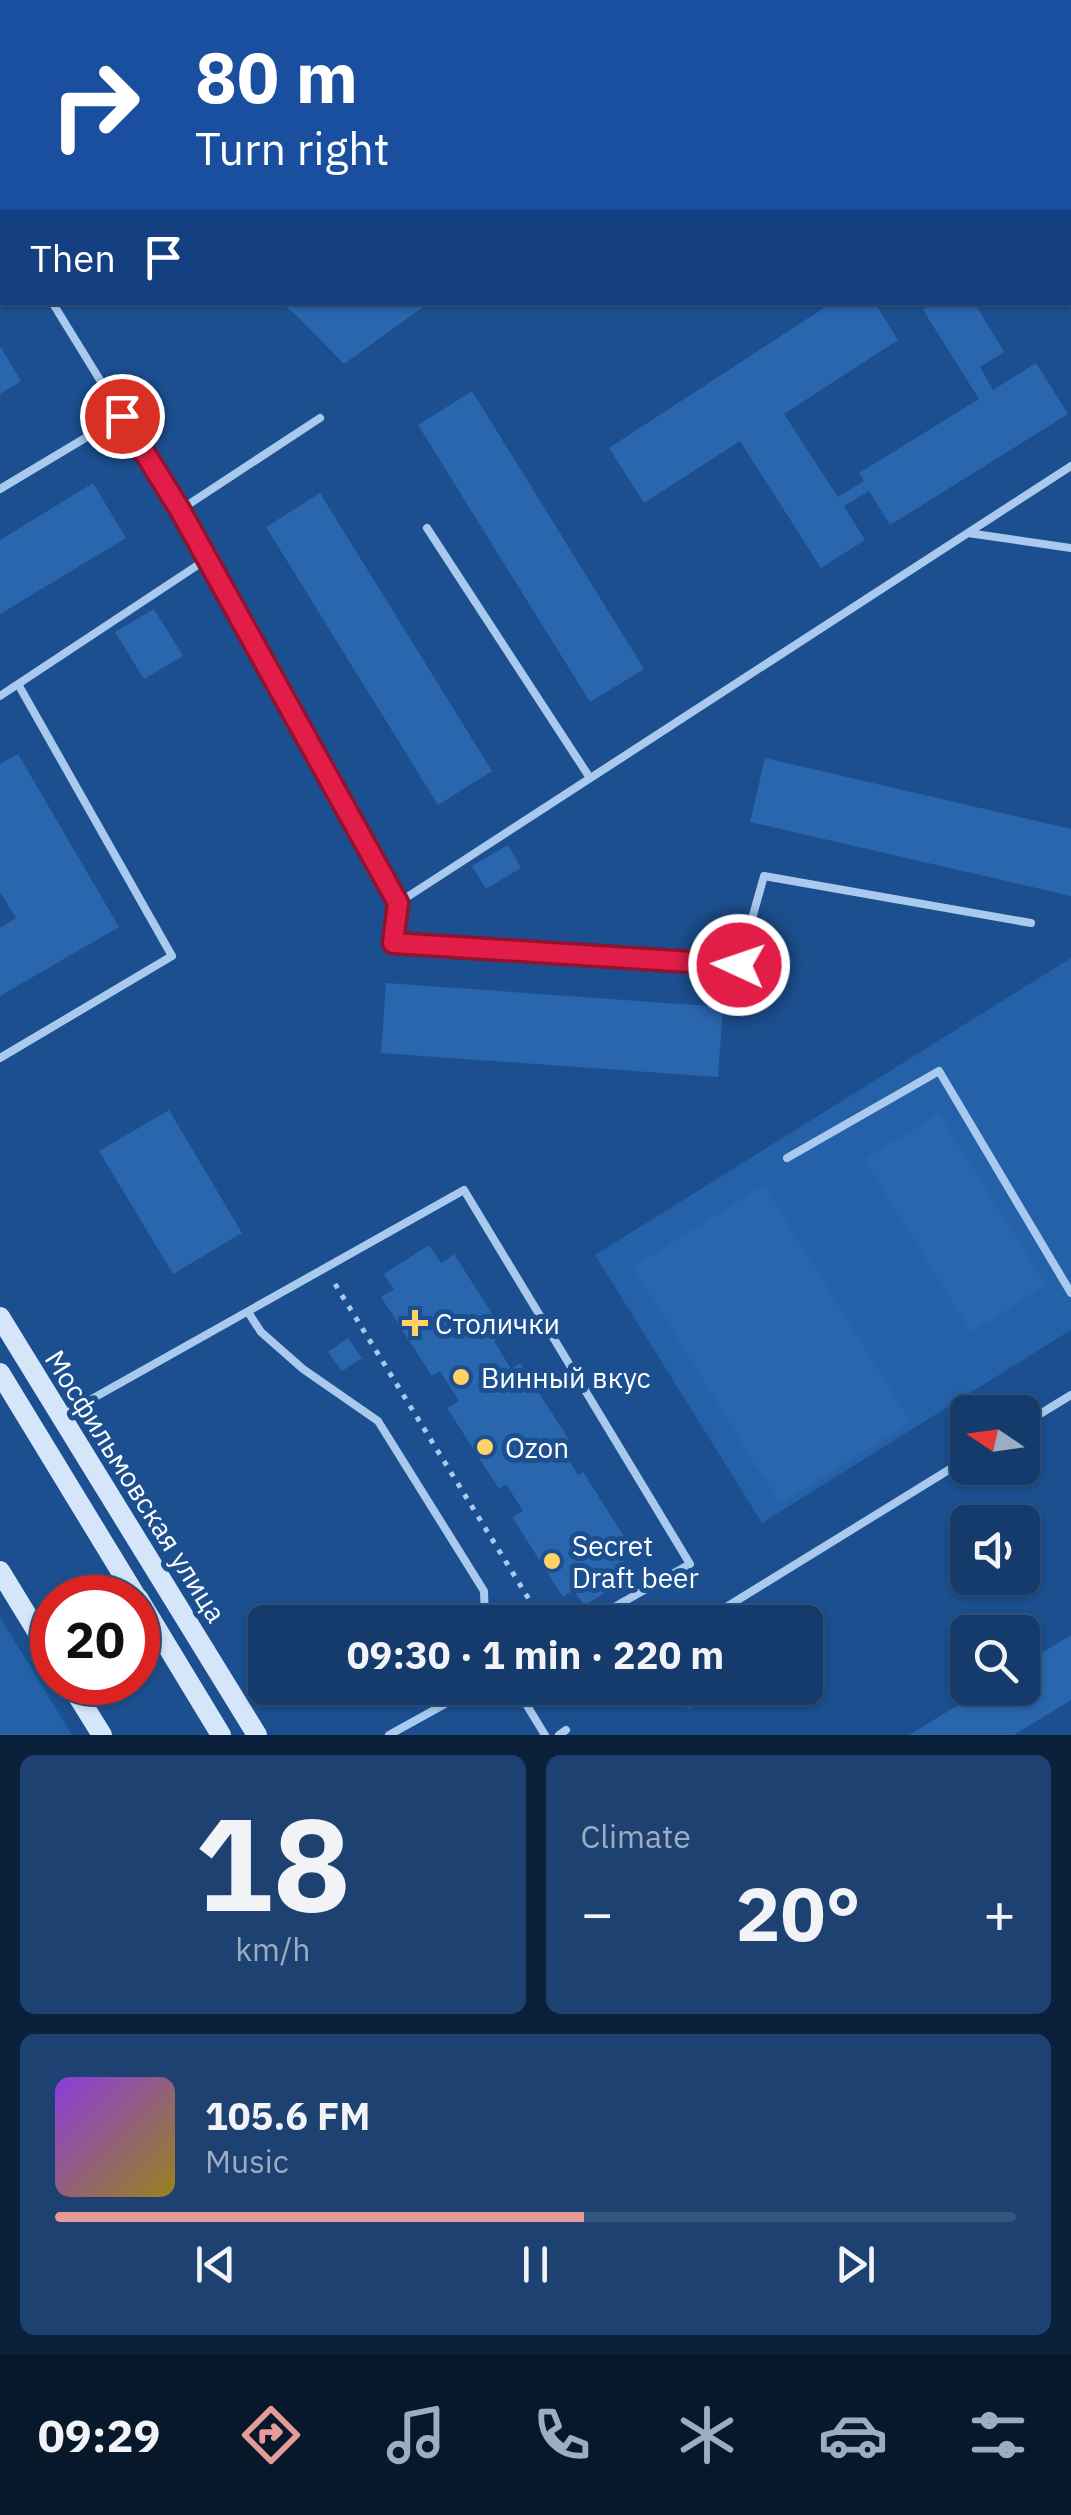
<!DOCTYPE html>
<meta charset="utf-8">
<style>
:root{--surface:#143b6b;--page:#1d4271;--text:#f1f3f6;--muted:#9dadc1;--line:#33557e;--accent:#e69b98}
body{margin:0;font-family:"IBM Plex Sans",sans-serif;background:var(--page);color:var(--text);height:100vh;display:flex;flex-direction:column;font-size:38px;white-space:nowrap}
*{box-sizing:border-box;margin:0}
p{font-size:32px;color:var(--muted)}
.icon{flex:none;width:55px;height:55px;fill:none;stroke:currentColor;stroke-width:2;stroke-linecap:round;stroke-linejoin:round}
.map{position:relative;height:1735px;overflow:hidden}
.details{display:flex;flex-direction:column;gap:20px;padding:20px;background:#0b203b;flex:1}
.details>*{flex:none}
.top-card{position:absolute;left:0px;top:0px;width:1072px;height:305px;box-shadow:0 2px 8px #0004,0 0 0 2px var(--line);background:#1a4fa0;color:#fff;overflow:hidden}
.needle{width:65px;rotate:283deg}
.tools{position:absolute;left:950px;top:1395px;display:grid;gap:20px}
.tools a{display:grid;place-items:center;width:90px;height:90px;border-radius:15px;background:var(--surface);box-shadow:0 2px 8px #0004,0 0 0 2px var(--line);font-size:50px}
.speed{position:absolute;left:30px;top:1575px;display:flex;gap:20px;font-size:50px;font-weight:700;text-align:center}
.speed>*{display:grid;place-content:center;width:130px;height:130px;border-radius:50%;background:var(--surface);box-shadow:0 2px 8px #0004,0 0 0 2px var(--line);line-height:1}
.speed .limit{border:15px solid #d22;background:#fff;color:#111}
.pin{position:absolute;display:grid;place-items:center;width:85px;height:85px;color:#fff;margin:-42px;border:5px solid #fff;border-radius:50%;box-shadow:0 2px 10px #0007}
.me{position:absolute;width:110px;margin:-55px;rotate:273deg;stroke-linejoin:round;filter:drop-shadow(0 0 8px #0008)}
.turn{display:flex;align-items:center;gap:35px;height:210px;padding:0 30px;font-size:45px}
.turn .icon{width:130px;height:130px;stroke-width:2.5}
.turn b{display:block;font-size:70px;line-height:85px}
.then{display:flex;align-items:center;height:95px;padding:0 30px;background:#0003;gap:20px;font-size:38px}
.big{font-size:75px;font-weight:700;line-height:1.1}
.details .card{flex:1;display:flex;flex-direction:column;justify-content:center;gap:15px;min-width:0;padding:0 35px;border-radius:15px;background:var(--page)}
.details .dial{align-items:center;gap:0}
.dial b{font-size:130px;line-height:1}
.song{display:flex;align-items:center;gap:30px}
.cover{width:120px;height:120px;border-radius:15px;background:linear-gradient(135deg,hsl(270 70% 55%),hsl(50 70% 35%))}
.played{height:10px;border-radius:5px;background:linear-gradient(90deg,var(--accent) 55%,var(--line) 55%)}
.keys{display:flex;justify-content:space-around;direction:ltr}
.heat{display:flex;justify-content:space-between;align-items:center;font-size:55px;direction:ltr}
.details .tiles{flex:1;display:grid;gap:20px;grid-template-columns:1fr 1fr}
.card:last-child{grid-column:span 2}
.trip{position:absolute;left:248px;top:1605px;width:575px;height:100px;border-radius:15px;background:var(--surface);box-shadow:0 2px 8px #0004,0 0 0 2px var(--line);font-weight:700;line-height:100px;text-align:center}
.menu{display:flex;height:160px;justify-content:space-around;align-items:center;background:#08182b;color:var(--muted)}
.menu .icon{width:70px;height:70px}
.menu .selected{color:var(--accent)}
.menu b{font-size:45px;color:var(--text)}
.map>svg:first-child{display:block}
</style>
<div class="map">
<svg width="1071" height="1735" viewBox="0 0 1071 1735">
<rect width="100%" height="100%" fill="#1b4f8f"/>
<!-- green -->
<path fill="#2461a8" d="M1071,958v372l-309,193 -167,-268z
M0,1617l72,118h-72z"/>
<!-- building -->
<path fill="#2a66ad" d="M279,302h151l-86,62 -49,-50z
M833,302h41l24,38 -114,74 54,83 26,-16 -5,-8 120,-74 -56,-89 12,-8h39l30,50 -24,15 13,23 43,-27 32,51 -178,111 -21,-34 -25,15 21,34 -44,28 -81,-127 -96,62 -35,-55z
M0,346l21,35 -21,13z
M472,391l172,278 -54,33 -172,-277z
M93,483l33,55 -126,76v-74z
M320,493l172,278 -54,34 -172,-278z
M154,609l29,47 -39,23 -29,-47z
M18,754l101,173 -119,69v-68l16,-10 -16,-26v-128z
M765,758l306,71v67l-321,-74z
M508,845l13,23 -35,21 -14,-23z
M386,983l337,24 -5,70 -337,-24z
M169,1110l73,123 -69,41 -74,-123z
M939,1113l107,172 -75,47 -107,-172z
M764,1185l147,237 -131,82 -147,-237z
M429,1245l12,18 13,-9 51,80 -11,7 17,28 9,-6 51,80 -9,6 16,26 5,-3 51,80 -11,7 10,16 -49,31 -10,-16 -11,7 -51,-80 11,-6 -17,-27 -7,5 -52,-81 12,-7 -19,-30 -8,5 -51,-79 13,-8 -10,-15z
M348,1338l14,20 -20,13 -14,-19z
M656,1605l11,17h-32l-2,-2z
M1071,1635v65l-57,35h-105l77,-47h36v-23z
M675,1688h32l4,6 -23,15z"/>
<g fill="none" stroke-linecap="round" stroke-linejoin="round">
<!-- path -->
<path stroke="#a9c9ee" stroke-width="5" stroke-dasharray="5 8" stroke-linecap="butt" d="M335,1284l208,338"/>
<!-- lane -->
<path stroke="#a9c9ee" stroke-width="8" d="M231,0l2,2
M718,0v2
M20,2l4,-2
M178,2l4,-2
M0,14l2,-1
M0,108l2,-2
M0,152l2,4
M0,219l2,4
M0,260l2,-2
M52,302l128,208 218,393 673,-437
M0,489l122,-73
M180,510l140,-92
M427,528l163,250
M968,533l103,15
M0,696l207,-137
M398,903l-5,40 346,22 25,-89 267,47
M0,1058l172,-102 -154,-272
M787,1158l152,-87 132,222
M248,1312l13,20 42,37 75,52 106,170 1,31
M65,1414l399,-224 226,374 -102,58
M1022,1425l49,-30
M702,1622l266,-164
M510,1688l13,11 22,36
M389,1735l85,-47
M559,1735l7,-5"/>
<!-- secondary -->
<path stroke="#d6e6fa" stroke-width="20" d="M0,1317l257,418
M0,1373l137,225
M0,1571l52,85
M138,1598l83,137
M69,1682l33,53"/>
</g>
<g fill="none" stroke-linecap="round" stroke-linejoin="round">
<!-- route casing -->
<g stroke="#92132f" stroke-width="25">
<path id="route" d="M122,416l58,94 218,393 -5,40 346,22"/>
</g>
<!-- route -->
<use href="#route" stroke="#e11d48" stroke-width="18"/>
</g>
<!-- markers -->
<g fill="#ffd166" stroke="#1b4f8f" stroke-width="4">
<path d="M410 1308h10v10h10v10h-10v10h-10v-10h-10v-10h10z"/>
<circle cx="461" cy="1377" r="10"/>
<circle cx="485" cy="1447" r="10"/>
<circle cx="552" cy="1561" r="10"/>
</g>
<g text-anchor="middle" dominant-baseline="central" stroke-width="10" stroke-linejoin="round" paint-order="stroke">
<!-- poi labels -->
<g font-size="28" fill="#fff" stroke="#1b4f8f" text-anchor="start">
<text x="435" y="1323">Столички</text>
<text x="481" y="1377">Винный вкус</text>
<text x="505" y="1447">Ozon</text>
<text x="572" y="1545">Secret<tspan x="572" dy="32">Draft beer</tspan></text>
</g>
<!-- street labels -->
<g font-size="28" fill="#fff" stroke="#1b4f8f">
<text transform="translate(136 1486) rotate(58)">Мосфильмовская улица</text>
</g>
</g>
</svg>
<div class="tools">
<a><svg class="needle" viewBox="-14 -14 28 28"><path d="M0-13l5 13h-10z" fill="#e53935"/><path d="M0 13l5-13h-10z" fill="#9dadc1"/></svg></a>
<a><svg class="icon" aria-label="sound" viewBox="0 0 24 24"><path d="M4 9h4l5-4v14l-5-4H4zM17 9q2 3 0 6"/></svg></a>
<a><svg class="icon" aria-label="search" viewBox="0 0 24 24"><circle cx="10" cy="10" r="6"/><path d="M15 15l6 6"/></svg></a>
</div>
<div class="speed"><div class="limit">20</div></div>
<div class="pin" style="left:122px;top:416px;background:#d93025"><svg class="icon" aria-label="arrive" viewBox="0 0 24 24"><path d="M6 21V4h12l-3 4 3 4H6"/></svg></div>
<svg class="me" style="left:739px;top:965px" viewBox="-20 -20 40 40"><circle r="17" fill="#e11d48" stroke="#fff" stroke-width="3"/><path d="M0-11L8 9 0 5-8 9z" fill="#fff"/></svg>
<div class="trip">09:30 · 1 min · 220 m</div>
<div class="top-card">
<div class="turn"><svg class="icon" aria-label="right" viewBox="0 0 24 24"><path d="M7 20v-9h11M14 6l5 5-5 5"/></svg><div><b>80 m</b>Turn right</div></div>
<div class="then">Then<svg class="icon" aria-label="arrive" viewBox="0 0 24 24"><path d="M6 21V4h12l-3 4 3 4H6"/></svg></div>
</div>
</div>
<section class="details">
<div class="tiles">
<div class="card dial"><b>18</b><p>km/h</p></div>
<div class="card"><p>Climate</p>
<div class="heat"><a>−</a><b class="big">20°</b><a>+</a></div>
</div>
<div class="card">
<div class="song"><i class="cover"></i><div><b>105.6 FM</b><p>Music</p></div></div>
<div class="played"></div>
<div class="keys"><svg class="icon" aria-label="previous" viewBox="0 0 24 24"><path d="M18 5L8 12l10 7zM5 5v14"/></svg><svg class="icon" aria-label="pause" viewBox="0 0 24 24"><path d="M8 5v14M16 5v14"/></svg><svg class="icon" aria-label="next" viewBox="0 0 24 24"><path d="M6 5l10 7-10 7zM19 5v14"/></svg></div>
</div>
</div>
</section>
<nav class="menu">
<b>09:29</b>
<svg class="icon selected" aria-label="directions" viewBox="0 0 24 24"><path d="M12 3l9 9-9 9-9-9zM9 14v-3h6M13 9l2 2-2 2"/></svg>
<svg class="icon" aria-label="music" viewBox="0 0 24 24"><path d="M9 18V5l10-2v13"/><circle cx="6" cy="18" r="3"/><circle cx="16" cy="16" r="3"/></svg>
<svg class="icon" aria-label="phone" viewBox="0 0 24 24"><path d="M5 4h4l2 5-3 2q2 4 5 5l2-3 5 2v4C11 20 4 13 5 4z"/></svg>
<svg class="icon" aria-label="climate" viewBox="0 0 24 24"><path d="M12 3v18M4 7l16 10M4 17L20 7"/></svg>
<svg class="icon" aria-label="car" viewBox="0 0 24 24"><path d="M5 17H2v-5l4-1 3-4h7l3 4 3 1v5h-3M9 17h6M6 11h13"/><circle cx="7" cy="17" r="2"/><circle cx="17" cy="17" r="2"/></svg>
<svg class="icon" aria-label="filters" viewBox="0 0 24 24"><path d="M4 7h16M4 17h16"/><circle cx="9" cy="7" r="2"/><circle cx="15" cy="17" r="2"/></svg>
</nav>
